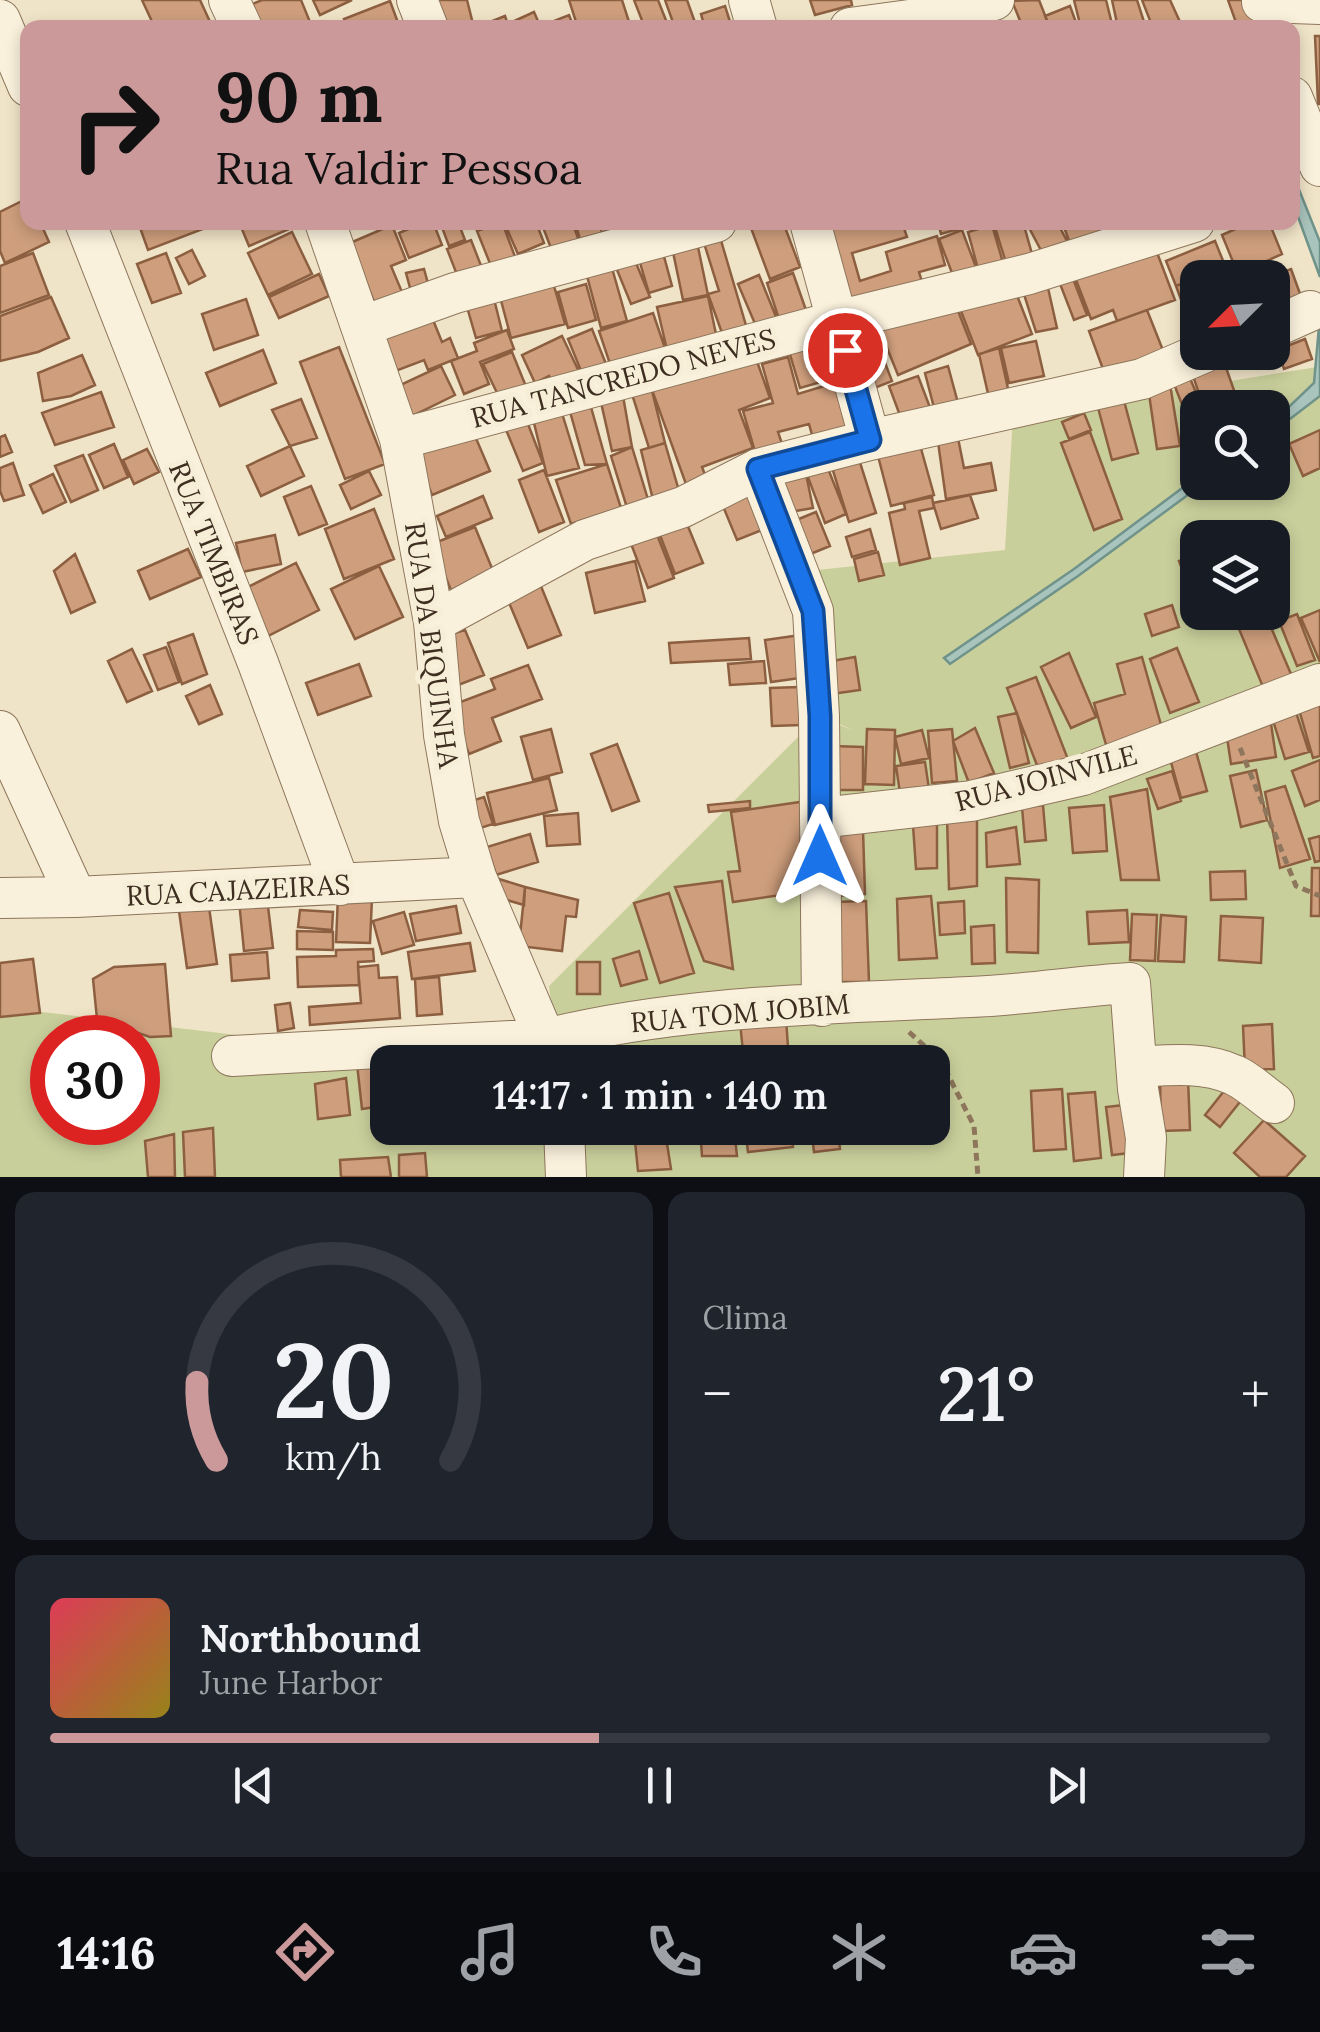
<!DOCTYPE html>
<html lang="pt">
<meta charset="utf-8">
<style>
:root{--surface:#171b24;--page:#20242c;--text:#f1f3f6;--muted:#9ea1a6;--line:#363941;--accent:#cc999b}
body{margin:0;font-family:Lora,serif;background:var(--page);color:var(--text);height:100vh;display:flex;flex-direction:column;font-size:38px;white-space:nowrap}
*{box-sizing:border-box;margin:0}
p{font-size:32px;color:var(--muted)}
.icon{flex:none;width:55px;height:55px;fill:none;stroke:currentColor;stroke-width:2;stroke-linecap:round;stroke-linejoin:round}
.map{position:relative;height:1177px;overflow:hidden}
.sheet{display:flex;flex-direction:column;gap:15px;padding:15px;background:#0d0f14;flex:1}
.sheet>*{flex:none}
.guide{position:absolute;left:20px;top:20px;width:1280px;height:210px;border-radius:20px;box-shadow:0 5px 15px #0003;background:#cc999b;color:#111;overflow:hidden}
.needle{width:65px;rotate:246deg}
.buttons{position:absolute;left:1180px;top:260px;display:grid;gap:20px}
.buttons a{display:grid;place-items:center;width:110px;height:110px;border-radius:20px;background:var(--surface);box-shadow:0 5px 15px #0003;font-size:50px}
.speed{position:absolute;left:30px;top:1015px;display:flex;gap:20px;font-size:50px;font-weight:700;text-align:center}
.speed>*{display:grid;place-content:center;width:130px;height:130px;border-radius:50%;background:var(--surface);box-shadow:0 5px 15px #0003;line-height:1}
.speed .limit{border:15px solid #d22;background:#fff;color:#111}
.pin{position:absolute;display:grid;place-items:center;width:85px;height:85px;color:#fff;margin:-42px;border:5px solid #fff;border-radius:50%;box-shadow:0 2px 10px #0007}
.me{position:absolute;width:110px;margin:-55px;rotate:0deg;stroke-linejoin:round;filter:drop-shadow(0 0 8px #0008)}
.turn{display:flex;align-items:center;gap:35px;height:210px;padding:0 30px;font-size:45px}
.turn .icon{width:130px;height:130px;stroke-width:2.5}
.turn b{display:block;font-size:70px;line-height:85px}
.big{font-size:75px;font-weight:600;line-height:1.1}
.sheet .widget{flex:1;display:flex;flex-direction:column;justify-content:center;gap:15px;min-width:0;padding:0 35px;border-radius:20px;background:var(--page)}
.sheet .dial{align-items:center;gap:0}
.dial svg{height:260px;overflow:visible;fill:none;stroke:var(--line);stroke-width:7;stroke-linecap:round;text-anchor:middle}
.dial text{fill:var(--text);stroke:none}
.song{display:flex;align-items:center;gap:30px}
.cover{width:120px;height:120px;border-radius:15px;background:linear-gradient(135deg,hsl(350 70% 55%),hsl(50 70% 35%))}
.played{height:10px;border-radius:5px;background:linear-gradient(90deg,var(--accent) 45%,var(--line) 45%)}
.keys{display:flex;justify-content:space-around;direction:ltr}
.heat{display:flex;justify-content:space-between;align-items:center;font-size:55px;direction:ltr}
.sheet .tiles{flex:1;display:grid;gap:15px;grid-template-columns:1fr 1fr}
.widget:last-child{grid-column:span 2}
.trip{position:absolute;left:370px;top:1045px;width:580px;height:100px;border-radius:20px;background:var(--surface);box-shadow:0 5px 15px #0003;font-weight:600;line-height:100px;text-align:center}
.menu{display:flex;height:160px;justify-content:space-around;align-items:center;background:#090b0e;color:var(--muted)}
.menu .icon{width:70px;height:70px}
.menu .on{color:var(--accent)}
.menu b{font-size:45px;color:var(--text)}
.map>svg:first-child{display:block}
</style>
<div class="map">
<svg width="1320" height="1177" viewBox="0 0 1320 1177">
<rect width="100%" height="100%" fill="#f0e4c8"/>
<!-- green -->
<path fill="#c9cf9b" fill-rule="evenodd" d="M1317,367l3,8v802h-1320v-170l465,55h-77v66h544v-66h-374l-9,-76 270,-270 35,15 -22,-11 -15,-150 188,-20 8,-134zM1198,408h74v74h-74zM1198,538h74v74h-74zM52,1038h86v84h-86z"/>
<!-- water -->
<path fill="#a9c4bc" stroke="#6f938a" stroke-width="2.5" d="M1292,172l28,70v35l-27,-74z
M1320,315v81l-47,36v-10l41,-39z
M1197,477l1,5 6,1 -126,93 -128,88 -6,-6 130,-89z"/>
<!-- building -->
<path fill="#cf9f7d" stroke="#8d5f41" stroke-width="2.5" d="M142,0h58l11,24 -7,4h-49z
M262,0h39l9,22 -13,6h-38l-9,-23z
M313,0h39l-32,15z
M434,0h33l7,28h-32z
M569,0h53l9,28h-53z
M634,0h24l11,28h-24z
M665,0h22l10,28h-22z
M810,0h41l1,5 -37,10z
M1039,0l11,28h-27l-11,-27z
M1074,0h32l7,28h-32z
M1112,0h25l9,28h-28z
M1142,0h28l10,22 -13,6h-14z
M1228,0h20l10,28h-20z
M390,1l10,27h-53l-3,-9z
M725,6l7,22h-27l-4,-14z
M1070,6l8,22h-28l-5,-12z
M534,12l7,16h-29l-2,-5z
M569,15l5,13h-33v-2z
M505,16l4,12h-32v-1z
M1315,36h5v68h-2z
M28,198v24h12l9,20 -44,21 -5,-12v-39z
M138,222h78v2l-68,26z
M239,222h54l1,5 -45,19z
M425,222h8l9,23 -33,13 -10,-25z
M440,222h18l7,18 -16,6z
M502,222l15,40 -24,9 -16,-40z
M523,222h13l8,21 -26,11 -11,-25z
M541,222h31l9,24 -27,10z
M575,222h24l3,11 -22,6z
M602,222h28l2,7 -25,9z
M765,222h18l17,45 -30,12 -19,-51z
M812,222h90l5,15 -55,16 8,28 31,-10 -5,-19 51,-16 8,29 -26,7 5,16 -85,25z
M938,222h22l2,6 -21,6z
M1000,222h23l11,39 -26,8 -14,-45z
M1026,222h31l11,21 -24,13z
M1062,222h82l-71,29z
M1251,222h18l13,32 -44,20 -16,-39z
M392,225l14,35 -15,6 11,26 -27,12 -25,-61z
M992,225l14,48 -25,7 -13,-48z
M962,230l18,48 -23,8 -18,-47z
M292,232l20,42 -44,21 -20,-42z
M720,237l30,102 -24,5 -18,-50 11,-3 -15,-48z
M471,240l14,36 -24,9 -14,-36z
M1215,241l15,37 -31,-1 -23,9 -10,-25z
M1153,242l22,58 -58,21 -4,-11 -22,9 -18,-47z
M698,247l10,48 -25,5 -10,-48z
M662,249l10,37 -23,7 -11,-37z
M192,250l13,26 -16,8 -13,-26z
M33,253l16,42 -49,18v-47z
M166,253l15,40 -29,10 -15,-39z
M634,258l16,39 -19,7 -16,-39z
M612,268l15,53 -26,7 -14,-52z
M424,269l7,25 -18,5 -7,-26z
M1291,269l12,33 -31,10v-34h-5z
M1070,271l17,44 -13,5 -17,-44z
M793,273l14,40 -27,9 -13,-39z
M319,274l10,22 -50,22 -10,-21z
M759,275l20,49 -20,9 -21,-49z
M1196,278l2,59 -3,1 -19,-52z
M552,279l13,45 -54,14 -12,-45z
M1046,279l11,49 -21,4 -15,-47z
M586,284l10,36 -28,8 -10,-36z
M1013,285l19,49 -54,21 -19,-49z
M493,295l9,36 -26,7 -11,-38z
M708,296l9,43 -50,11 -10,-43z
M51,297l18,41 -31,14 -38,9v-45z
M953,298l18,46 -73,31 -19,-47z
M246,299l12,36 -44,15 -12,-36z
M429,310l13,32 8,-4 8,20 -30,12 -4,-10 -31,12 -16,-40z
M1147,310l19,48 -59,22 -18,-49z
M653,313l14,41 -54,19 -14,-42z
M869,321l23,60 -25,10 -24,-59z
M592,329l16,40 -24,9 -16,-39z
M507,330l7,19 -34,13 9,22 -25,10 -13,-33 26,-10 -3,-8z
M562,336l20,42 -26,12 -7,-14 -14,7 -13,-28z
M1305,339l7,20 -28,10 -7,-19z
M825,341l10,37 -35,10 -11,-37z
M1036,341l8,35 -35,7 -8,-35z
M339,347l46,117 -40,15 -45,-117z
M999,348l10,45 -20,5 -10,-44z
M263,350l13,33 -56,23 -14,-33z
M753,350l17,48 -31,12 14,38 -51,19 5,13 -20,7 -36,-100z
M512,352l17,42 -28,7 -18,-37z
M82,355l13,30 -24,11 -28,5 -5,-28z
M788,357l10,37 36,-11 14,49 -34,10 -5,-18 -31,8 6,18 -27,8 -14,-47 30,-8 -11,-39z
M1223,359l14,40 -33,9 -13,-38z
M441,366l14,29 -45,22 -14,-30z
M948,366l14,52 -24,5 -13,-50z
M1188,373l13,32 -16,7 -13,-33z
M918,376l16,42 -29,11 -16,-43z
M1170,384l10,62 -23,3 -9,-62z
M651,387l14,56 -16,5 -18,-57z
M101,392l13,35 -59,18 -13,-32z
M623,396l9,51 -20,4 -12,-53z
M1123,397l15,56 -26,7 -15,-56z
M301,399l16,39 -27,8 -18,-36z
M589,400l18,64 -22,1 -16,-57z
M561,410l18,58 -32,8 -14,-57z
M523,411l20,52 -20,8 -21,-51z
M1084,413l7,17 -22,9 -7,-17z
M472,429l18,42 -58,24 -17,-43z
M1320,430v38l-17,8 -14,-32z
M1090,432l32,87 -28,11 -33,-87z
M5,435l7,17 -12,5v-20z
M958,438l6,30 27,-5 5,27 -50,9 -8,-57z
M665,443l17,58 -27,7 -14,-58z
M114,444l14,33 -24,11 -15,-33z
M920,445l14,50 -43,11 -13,-50z
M290,446l14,30 -43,20 -14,-30z
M632,447l18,59 -22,5 -17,-55z
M147,449l12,23 -25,12 -11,-24z
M857,453l19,60 -27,9 -19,-61z
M83,455l15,35 -27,12 -16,-36z
M825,461l21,53 -21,9 -20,-54z
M13,463l11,32 -20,6 -4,-10v-23z
M607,464l14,44 -50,16 -15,-44z
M805,469l8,39 -29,5 -7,-38z
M544,470l20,52 -25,10 -20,-52z
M369,471l12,24 -30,14 -11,-24z
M53,474l13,28 -23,11 -13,-28z
M311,486l16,38 -28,11 -15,-38z
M745,488l17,42 -25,10 -17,-41z
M970,495l8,23 -37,11 -8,-26z
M483,496l9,22 -46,19 -9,-21z
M932,497l2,11 -15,3 11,47 -30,7 -11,-52 16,-4 -1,-6z
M374,509l20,50 -50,20 -19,-50z
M816,512l14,34 -32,13 -14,-34z
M685,519l18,44 -28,11 -17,-44z
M475,527l21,51 -43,17 -21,-51z
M654,527l20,51 -26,10 -20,-52z
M870,529l6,21 -24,7 -6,-20z
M275,535l6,29 -39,8 -6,-29z
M188,549l13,28 -51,22 -12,-28z
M878,552l6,23 -25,6 -5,-22z
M75,554l20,48 -24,11 -17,-42z
M1198,554v56l-19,-49z
M635,561l10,40 -50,12 -9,-40z
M296,563l23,47 -51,26 -24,-47z
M379,566l24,51 -48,22 -24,-50z
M538,579l23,56 -33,13 -23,-55z
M1172,605l7,22 -27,9 -7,-22z
M1320,610v52l-19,-44z
M1199,612h39l1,4 -34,12z
M1297,614l18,46 -18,6 -18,-45z
M1267,618l30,70 -29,11 -29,-70z
M465,630l19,45 -31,12 -9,-51z
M193,634l14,40 -25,10 -14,-41z
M801,635l6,42 -36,5 -6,-42z
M749,638l2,21 -80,4 -2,-20z
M166,647l13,35 -21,8 -14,-35z
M1177,648l22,54 -29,11 -20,-54z
M132,649l20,42 -25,11 -19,-41z
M1069,653l27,64 -25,11 -30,-61z
M855,657l5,33 -29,4 -5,-32z
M1142,657l21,75 -56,16 -13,-45 31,-9 -8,-30z
M764,661l2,22 -36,2 -2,-21z
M359,664l12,32 -53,19 -12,-32z
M528,665l14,34 -50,19 9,23 -32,13 -19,-48 45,-17 -4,-10z
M1036,677l33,85 -29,11 -33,-85z
M210,685l12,29 -23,10 -13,-28z
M799,687l2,38 -29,1 -2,-38z
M1320,700v56l-7,2 -15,-52z
M1294,706l15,46 -24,7 -14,-45z
M1017,713l12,50 -19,5 -12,-51z
M1270,717l6,40 -45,7 -6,-40z
M975,728l19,45 -25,10 -16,-42z
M551,729l11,43 -29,8 -12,-43z
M867,729l28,1 -1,55 -29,-1z
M952,729l5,52 -25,2 -4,-52z
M922,730l7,28 -28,6 -6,-27z
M617,744l22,57 -27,10 -21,-57z
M832,746l31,1v43h-32z
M1195,748l12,43 -26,7 -12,-43z
M1320,760v40l-15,6 -13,-35z
M925,762l4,27 -29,4 -4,-27z
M1256,770l11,50 -26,7 -11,-51z
M1172,771l9,30 -23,8 -11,-30z
M549,778l8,32 -62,15 -8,-32z
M1285,786l25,73 -30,9 -15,-76z
M1147,789l12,91h-38l-11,-83z
M484,797l9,27 -19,6 -9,-27z
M750,801v7l-41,4 -1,-7z
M800,802l14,88 -81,12 -5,-30 12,-1 -9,-59z
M1043,805l3,35 -21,2 -3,-35z
M1104,805l3,46 -34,2 -4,-45z
M578,813l2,31 -33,2 -3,-30z
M977,814v72l-28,3 -2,-72z
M937,822v46l-21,1 -3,-44z
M1016,827l4,37 -33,3 -1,-34z
M863,830l2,64 -29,2 -2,-65z
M530,834l8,28 -42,13 -9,-28z
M1320,836v25l-5,1 -6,-23z
M1312,868h8v48h-9z
M1245,871l1,28 -35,1 -1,-28z
M1006,878l33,2 -1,73 -31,-1z
M499,879l26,8 -1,18 -24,-7z
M722,881l11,88 -29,-8 -29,-74z
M525,887l53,13 -2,17 -10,-1 -4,35 -43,-5z
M669,893l25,80 -34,10 -26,-80z
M338,896l34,2 -2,45 -34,-1z
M931,896l6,62 -38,2 -2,-61z
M267,898l6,50 -29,3 -5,-50z
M866,901l3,81h-34l-2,-80z
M964,901l1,32 -25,2 -2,-32z
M456,906l5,27 -45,8 -6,-27z
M209,907l8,57 -30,4 -8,-57z
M300,910l33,2 -1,18 -34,-3z
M1127,910l2,32 -40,2 -2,-32z
M404,912l10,33 -32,9 -9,-33z
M1132,914l25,1 -2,46 -25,-1z
M1161,915l25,2 -2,45 -26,-1z
M1221,916l42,2 -2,45 -42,-3z
M994,925l1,38 -23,1 -1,-37z
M297,931l36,1v18l-36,-1z
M470,943l5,28 -63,8 -4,-27z
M373,949l1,12 -16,1 1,23 -61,2 -1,-30 39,-1v-6z
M639,951l8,28 -26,7 -8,-27z
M267,952l2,26 -37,3 -2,-26z
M33,959l7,54 -40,4v-54z
M577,962h23v32h-23z
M165,964l6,72 -21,1 -53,-18 -4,-40 21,-12z
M378,965l1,13 18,-1 3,41 -90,7 -1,-18 52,-4 -3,-36z
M439,977l3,37 -25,2 -2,-37z
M290,1003l4,25 -16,3 -3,-26z
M786,1018l3,44h-45l-4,-40z
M1272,1024l2,45 -29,1 -2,-44z
M388,1062v43l-26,4 -5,-45z
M346,1078l4,37 -32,4 -3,-35z
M1160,1078h28l2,52 -29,1z
M1232,1081l15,12 -27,34 -15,-12z
M1062,1089l4,60 -32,2 -3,-60z
M1095,1092l6,66 -27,3 -6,-67z
M1133,1104l6,48 -27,3 -6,-48z
M1264,1120l41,36 -19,21h-26l-26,-24z
M213,1128l2,49h-30l-2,-45z
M700,1128h34l3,28h-35z
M745,1128h46l2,19 -45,5z
M838,1132l2,17 -26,3 -2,-17z
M174,1134l1,43h-27l-3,-36z
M666,1137l5,32 -33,2 -3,-30z
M425,1153l2,24h-28v-22z
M388,1157l3,20h-50l-1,-17z"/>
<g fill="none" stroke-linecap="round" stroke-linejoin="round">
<!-- minor casing -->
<g stroke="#8d765c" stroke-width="42">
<path id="minor" d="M229,0l13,28
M417,0l11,28
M749,0l8,28
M1262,2l58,2
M0,20l28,66
M850,28l82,-11 62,-17
M1292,97l28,69
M85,222l173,441 82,222
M325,222l75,217 34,183 10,113 15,86 17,56 79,185
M810,222l60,218
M363,326l92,-33 261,-71
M1272,328l38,-17
M400,439l437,-118 192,-47 165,-52
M758,469l55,142 6,105 3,290
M434,622l151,-82 98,-33 75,-38 112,-29 272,-61 63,-27
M0,731l76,166
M820,818l151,-17 112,-26 237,-91
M0,898l76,-1 400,-20
M232,1056l314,-17c137,-34 283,-35 424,-42 54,-2 107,-11 160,-14l8,106 8,49 -2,39
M1137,1067c32,-2 67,-6 97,8 14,6 27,19 40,28
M564,1128l2,49"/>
</g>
<!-- path -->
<path stroke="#8d765c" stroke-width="5" stroke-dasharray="8 5" stroke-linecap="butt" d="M1240,748l56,138 24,10
M909,1032l32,29 33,65 4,51"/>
<!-- minor -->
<use href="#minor" stroke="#faf1dc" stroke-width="40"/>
</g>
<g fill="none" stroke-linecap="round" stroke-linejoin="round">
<!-- route casing -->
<g stroke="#114b97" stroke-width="25">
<path id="route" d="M820,856v-140l-7,-105 -55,-142 112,-29 -25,-90"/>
</g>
<!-- route -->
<use href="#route" stroke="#1a73e8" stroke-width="18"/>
</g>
<g text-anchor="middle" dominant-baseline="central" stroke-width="10" stroke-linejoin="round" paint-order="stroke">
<!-- street labels -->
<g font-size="28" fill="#3d2e20" stroke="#f7eed8">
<text transform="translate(623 378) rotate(-15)">RUA TANCREDO NEVES</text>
<text transform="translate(214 553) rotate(68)">RUA TIMBIRAS</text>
<text transform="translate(432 645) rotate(82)">RUA DA BIQUINHA</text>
<text transform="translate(1046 778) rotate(-15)">RUA JOINVILE</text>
<text transform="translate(238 890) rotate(-3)">RUA CAJAZEIRAS</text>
<text transform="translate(740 1013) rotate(-5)">RUA TOM JOBIM</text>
</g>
</g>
</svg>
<div class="buttons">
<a><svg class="needle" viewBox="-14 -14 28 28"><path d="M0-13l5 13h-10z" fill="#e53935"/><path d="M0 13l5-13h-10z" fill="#9ea1a6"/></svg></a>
<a><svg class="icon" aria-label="search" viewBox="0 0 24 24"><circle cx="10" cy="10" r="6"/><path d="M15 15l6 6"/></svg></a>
<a><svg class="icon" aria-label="layers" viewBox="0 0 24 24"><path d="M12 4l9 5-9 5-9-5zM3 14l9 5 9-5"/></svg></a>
</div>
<div class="speed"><div class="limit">30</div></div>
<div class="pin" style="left:845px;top:350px;background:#d93025"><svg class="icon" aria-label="arrive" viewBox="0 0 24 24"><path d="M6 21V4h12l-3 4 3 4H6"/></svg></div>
<svg class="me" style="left:820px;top:856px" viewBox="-20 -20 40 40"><path d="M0-17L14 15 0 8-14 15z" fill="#1a73e8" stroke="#fff" stroke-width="4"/></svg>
<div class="trip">14:17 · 1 min · 140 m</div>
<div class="guide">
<div class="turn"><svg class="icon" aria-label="right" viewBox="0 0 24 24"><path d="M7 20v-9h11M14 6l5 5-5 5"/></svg><div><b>90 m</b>Rua Valdir Pessoa</div></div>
</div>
</div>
<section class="sheet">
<div class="tiles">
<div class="widget dial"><svg viewBox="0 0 100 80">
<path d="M14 69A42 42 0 1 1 86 69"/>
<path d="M14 69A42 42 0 0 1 8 45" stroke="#cc999b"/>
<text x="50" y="56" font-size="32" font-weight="700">20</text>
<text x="50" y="72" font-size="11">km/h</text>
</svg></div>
<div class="widget"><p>Clima</p>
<div class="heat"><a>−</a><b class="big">21°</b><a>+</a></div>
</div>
<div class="widget">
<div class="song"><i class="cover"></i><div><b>Northbound</b><p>June Harbor</p></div></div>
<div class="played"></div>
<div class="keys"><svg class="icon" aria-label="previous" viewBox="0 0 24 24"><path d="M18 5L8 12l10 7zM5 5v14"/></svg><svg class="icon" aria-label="pause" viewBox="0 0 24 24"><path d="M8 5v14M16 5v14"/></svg><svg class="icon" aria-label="next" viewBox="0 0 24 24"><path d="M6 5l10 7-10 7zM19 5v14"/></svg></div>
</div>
</div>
</section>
<nav class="menu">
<b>14:16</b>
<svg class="icon on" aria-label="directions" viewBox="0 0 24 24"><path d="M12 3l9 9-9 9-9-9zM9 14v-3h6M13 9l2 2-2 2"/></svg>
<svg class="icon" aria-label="music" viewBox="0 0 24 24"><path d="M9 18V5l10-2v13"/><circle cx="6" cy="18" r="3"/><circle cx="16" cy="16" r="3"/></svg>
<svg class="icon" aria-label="phone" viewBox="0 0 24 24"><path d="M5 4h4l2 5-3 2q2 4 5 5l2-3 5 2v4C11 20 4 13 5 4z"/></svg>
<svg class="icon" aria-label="climate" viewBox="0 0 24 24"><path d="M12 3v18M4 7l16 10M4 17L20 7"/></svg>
<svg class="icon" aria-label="car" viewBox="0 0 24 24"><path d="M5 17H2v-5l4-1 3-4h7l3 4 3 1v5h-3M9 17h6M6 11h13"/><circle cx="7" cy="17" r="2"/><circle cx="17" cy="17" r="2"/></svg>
<svg class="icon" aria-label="filters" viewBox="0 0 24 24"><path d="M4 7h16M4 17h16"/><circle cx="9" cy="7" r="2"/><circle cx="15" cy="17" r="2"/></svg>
</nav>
